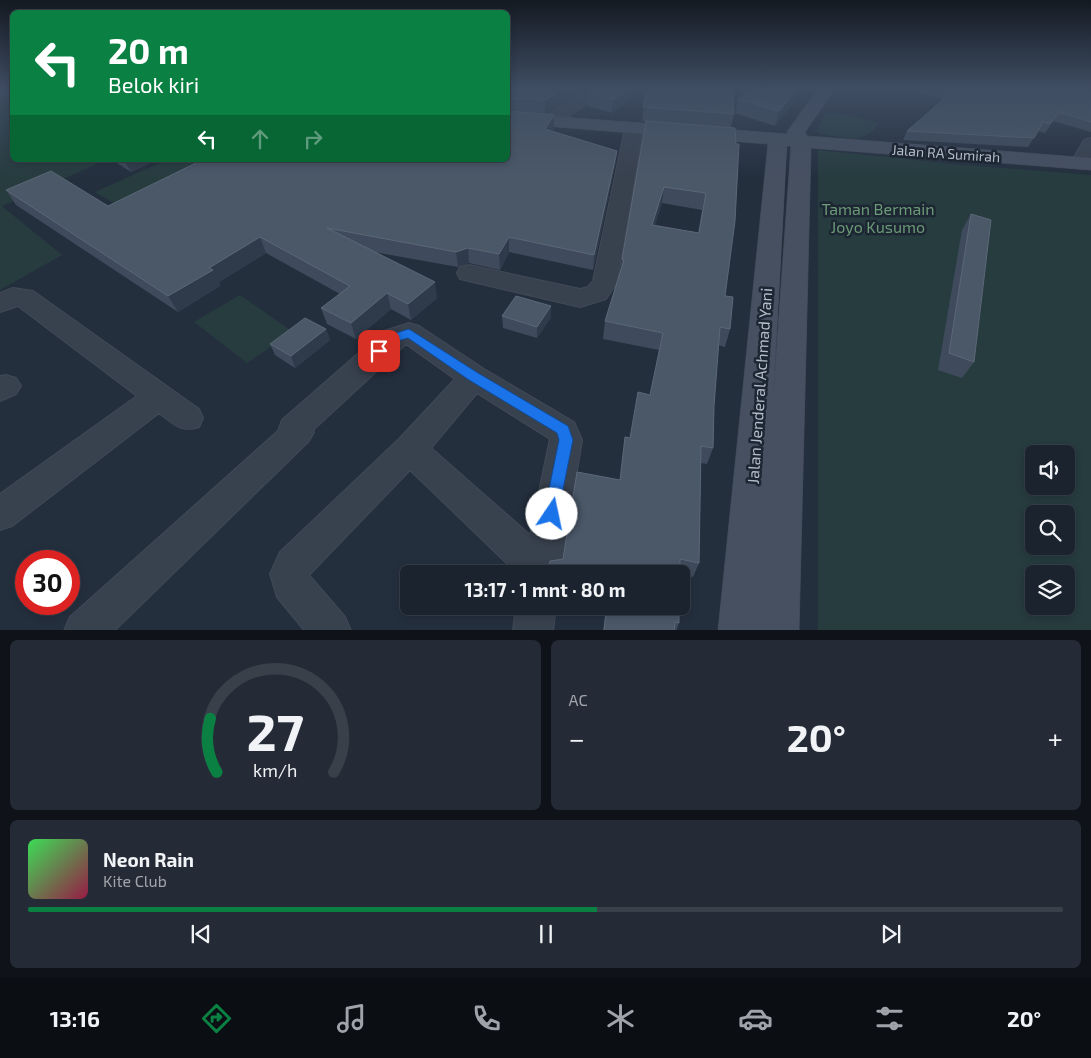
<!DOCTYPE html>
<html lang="id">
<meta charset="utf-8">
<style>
:root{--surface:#1b232e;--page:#242b36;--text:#f1f3f6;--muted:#a0a4aa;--line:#39404a;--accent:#0b8043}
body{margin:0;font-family:"Exo 2",sans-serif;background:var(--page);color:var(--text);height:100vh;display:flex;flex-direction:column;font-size:19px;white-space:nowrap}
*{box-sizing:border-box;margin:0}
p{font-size:16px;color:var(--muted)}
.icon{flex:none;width:28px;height:28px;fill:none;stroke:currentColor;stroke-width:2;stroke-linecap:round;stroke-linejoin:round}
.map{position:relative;height:630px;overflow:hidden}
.details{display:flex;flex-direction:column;gap:10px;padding:10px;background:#0f1319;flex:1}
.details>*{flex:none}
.guide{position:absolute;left:10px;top:10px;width:500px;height:152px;border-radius:8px;box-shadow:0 2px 8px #0003,0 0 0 1px var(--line);background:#0b8043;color:#fff;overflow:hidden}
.controls{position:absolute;left:1025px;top:445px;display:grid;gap:10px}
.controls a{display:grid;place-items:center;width:50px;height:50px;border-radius:8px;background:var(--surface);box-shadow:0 2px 8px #0003,0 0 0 1px var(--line);font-size:25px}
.speed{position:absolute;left:15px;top:550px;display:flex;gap:10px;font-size:25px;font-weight:700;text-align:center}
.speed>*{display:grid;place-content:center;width:65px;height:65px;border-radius:50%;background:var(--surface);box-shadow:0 2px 8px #0003,0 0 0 1px var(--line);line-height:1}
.speed .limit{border:8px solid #d22;background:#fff;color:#111}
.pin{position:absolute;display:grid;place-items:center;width:42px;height:42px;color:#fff;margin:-21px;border-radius:10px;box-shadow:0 2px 8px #0006}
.me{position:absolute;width:55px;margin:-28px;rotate:11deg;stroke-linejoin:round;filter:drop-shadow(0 0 4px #0008)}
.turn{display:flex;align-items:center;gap:18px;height:105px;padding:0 15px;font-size:22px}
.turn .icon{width:65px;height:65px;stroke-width:2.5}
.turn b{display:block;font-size:35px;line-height:42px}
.lanes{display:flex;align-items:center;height:48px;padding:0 15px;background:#0003;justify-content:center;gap:25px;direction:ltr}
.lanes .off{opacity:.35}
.big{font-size:38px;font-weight:700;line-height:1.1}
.details .card{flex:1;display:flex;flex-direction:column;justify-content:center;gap:8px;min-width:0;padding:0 18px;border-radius:8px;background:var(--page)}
.details .dial{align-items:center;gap:0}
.dial svg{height:130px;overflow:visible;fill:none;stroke:var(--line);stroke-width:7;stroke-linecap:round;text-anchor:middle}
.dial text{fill:var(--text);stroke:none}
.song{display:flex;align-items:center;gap:15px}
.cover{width:60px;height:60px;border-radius:8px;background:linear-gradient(135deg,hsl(130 70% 55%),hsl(340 70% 35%))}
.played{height:5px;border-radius:2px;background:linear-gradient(90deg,var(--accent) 55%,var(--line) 55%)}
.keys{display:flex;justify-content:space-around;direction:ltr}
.heat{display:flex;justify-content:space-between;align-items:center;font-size:28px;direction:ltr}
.details .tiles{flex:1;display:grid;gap:10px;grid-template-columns:1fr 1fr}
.card:last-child{grid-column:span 2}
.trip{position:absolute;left:400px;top:565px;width:290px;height:50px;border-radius:8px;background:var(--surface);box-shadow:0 2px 8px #0003,0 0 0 1px var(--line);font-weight:700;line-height:50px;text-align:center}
.tabs{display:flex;height:80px;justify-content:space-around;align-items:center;background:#0b0e12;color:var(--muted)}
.tabs .icon{width:35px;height:35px}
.tabs .selected{color:var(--accent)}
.tabs b{font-size:22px;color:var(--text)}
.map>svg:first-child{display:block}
</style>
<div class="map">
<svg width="1091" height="631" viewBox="0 0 1091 631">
<rect width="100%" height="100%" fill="#242f3e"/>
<!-- green -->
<path fill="#263c3f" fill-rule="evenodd" d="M12,96v64h80l5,4 -95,42 60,49 -62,35v-190z
M826,113l18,1 35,9c-14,23 -34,14 -58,11l-5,-3z
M818,150l135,14 138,11v455l-273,1zM1034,454h32v32h-32zM1034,514h32v32h-32zM1034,574h32v32h-32z
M166,160h52l-90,51 -33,-19z
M240,295l53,37 -46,31 -53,-41z"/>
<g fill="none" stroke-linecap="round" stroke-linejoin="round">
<!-- street casing -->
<g stroke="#414a57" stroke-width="2">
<path id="street" d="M591,88h20l-57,38 -6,1 -6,-1 -3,-4 3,-4z
M634,124l6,1 3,4 -26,153 -11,17 -26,8 -120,-28 -3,-6 3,-6 9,-2 111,24 8,-2 5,-6 32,-152 3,-4z
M1091,138v24l-3,5 -7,2 -7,-2 -3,-4 13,-23z
M13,288l20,3 166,118 4,9 -4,9c-19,6 -25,-3 -40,-14l-147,113 -12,4v-36l137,-98 -119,-90 -18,6v-19z
M409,323l10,3 65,43 90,53 8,18 -22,134h-42l-108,-104 -101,105 36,42 6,14h-46l-28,-34 -7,-23 10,-22 119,-113 56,-60 -49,-35 -93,86 1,2 -5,9 -195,190h-50l6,-14 208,-186 4,-11 102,-89zM477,393l73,46 -20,96 -99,-87z
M6,375l10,3 5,8 -5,8 -16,7v-25z
M516,606h40l-3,25h-40z"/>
</g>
<!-- secondary casing -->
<g stroke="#414a57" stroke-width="1">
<path id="secondary" d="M0,88h12v6l-12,4z
M819,88h17l-31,44 2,4 284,22v12l-280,-22 -12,483h-81l50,-487 -260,-21v-10l280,21 -1,-2zM787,146h4l-18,254z"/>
</g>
<!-- street -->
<use href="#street" fill="#38414e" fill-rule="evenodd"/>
<!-- secondary -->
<use href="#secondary" fill="#465061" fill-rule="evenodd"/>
</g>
<!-- wall -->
<path fill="#3f4b5c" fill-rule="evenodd" d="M508,88h79l-42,26 9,15 -2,2 65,20 -2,15 -22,104 -84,-18 -9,18 -31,-7 -11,4 -84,-15 63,46 -26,22 -20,-11 -35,30 -29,-15 -6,-16 19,-14 -74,-41 -47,29 1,4 -42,26 -162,-107 -10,-15 102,16 400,-46z
M595,88h138l1,26 -3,13 -6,169 5,33 -5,18 -7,-2 -4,61 -1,42 -6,16 -6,-1 -2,100 -6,14 -12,-2v-1h-132v-7l14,-8 57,-79 5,-43 5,1 20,-43 9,-45 -56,-11 2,-18 15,-49 2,-13 23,-138h-3l4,-32 -34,24 -24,-7 1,-14zM662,203l40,7 -4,23 -43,-8z
M805,88l-30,38 -40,-13 3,-14z
M912,88h179v44l-38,-11 -8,12 -7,-2 -10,16 -125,-7 4,-9 36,-32 -32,-8z
M112,160h45l-26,12z
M971,214l3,148 -12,16 -24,-8 24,-140z
M502,316l49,1 -14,21 -34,-10z
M326,329l4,11 -35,28 -20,-13 -5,-11z
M606,606h73v17l-3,8h-73z"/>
<!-- shaded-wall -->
<path fill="#2f3b4b" d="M565,88h22l-42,26v-14z
M630,88h17l-35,25 1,-13z
M798,88h7l-30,38 4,-15z
M554,115v14l-9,14v-14z
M617,151l-2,15 -22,104 1,-15z
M124,160h33l-26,12z
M664,187l-2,16 -12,39 2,-17z
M260,237l6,16 -47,29 1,4 -42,26 -10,-16 41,-28z
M509,237v15l-9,18 -1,-16z
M468,248l1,15 -11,4 -2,-15z
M435,282l2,16 -26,22 -3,-16z
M387,293l4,16 -35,30 -5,-16z
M551,306v11l-14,21v-11z
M326,329l4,11 -35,28 -4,-12z"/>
<!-- building -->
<path fill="#4b5868" stroke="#5c6777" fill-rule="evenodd" d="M508,88h57l-20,12 -37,-2z
M595,88h35l-17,12 -24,-8z
M646,88h87l1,26 -91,-7z
M752,88h46l-19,23 -41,-12z
M937,88h154v34l-32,-10 -9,12 -7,-2 -9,16 -127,-7 45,-39z
M508,111l46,4 -9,14 72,22 -23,104 -85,-18 -10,17 -31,-6 -12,4 -129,-24 108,54 -27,22 -21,-11 -36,30 -30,-15 29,-22 -90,-49 -51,31 4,2 -45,26 -162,-106 45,-19 57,35 94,-46h306z
M646,121l89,7 1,16h3l-4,77 -10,75 8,1 -3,32 -10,-2 -6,79 -1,42 -12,-2 -2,117 -19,-4v15h-98l-33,-7 1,-6 13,-2 14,-87 43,8 5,-43 5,1 8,-46 12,3 13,-62 -58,-12 19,-61 -2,-1zM664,187l42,6 -7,40 -47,-8z
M971,214l20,6 -17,142 -25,-9z
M516,296l35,10 -14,21 -35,-11z
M305,318l21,11 -35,27 -21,-12z
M607,606h72v17l-4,-1 -1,9h-70z"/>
<!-- sky -->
<linearGradient id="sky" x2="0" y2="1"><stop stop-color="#141a22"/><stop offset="0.5" stop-color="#3f4d63"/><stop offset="1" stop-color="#3f4d63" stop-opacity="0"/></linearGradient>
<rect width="1091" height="177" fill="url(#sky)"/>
<!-- route -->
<path fill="#1a73e8" stroke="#114b97" d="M409,329l69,44 90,53 5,14 -16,79 -5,2 -6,-2 -2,-5 15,-74 -2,-7 -88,-53 -61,-42 -10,3 -15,13h-8l-2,-3c9,-13 22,-18 36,-22z"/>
<g text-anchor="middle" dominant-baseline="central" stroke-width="5" stroke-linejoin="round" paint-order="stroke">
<!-- far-street labels -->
<g font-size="14" fill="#b4bcc9" stroke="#1d2633">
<text transform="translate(946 153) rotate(4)">Jalan RA Sumirah</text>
</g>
<!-- park labels -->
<g font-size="16" fill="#6b9a76" stroke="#1d2633">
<text x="878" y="208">Taman Bermain<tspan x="878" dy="18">Joyo Kusumo</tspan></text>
</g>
<!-- street labels -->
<g font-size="16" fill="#b4bcc9" stroke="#1d2633">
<text transform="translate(759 386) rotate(-86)">Jalan Jenderal Achmad Yani</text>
</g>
</g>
</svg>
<div class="controls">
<a><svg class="icon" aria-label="sound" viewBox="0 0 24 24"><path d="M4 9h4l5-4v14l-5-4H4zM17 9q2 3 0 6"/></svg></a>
<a><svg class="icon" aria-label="search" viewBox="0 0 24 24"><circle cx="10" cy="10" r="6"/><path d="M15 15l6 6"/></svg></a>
<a><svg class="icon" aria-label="layers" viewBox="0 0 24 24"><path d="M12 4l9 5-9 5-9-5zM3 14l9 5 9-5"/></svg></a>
</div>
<div class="speed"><div class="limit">30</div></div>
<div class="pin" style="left:379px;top:351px;background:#d93025"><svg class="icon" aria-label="arrive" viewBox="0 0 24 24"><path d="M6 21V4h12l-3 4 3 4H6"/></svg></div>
<svg class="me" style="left:552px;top:514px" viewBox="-20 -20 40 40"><circle r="19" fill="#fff"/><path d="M0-13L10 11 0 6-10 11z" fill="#1a73e8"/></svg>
<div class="trip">13:17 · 1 mnt · 80 m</div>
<div class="guide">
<div class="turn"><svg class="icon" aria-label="left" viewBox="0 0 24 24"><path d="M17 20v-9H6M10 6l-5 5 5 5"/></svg><div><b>20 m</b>Belok kiri</div></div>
<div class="lanes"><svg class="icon" aria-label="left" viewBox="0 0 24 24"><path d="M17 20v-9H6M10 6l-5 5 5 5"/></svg><svg class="icon off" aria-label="ahead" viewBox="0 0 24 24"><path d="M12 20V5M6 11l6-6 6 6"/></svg><svg class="icon off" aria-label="right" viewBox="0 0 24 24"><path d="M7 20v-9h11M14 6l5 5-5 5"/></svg></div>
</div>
</div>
<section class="details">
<div class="tiles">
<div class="card dial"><svg viewBox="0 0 100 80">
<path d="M14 69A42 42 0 1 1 86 69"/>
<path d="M14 69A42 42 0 0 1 10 36" stroke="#0b8043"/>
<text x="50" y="56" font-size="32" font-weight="700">27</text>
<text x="50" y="72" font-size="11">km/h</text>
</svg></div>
<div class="card"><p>AC</p>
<div class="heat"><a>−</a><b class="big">20°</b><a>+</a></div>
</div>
<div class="card">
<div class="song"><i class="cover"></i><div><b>Neon Rain</b><p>Kite Club</p></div></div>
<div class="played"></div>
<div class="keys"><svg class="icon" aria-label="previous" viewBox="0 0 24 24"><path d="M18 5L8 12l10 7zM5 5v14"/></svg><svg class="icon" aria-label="pause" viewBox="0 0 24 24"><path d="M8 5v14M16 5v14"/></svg><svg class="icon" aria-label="next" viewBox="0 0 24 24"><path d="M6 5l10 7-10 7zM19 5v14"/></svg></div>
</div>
</div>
</section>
<nav class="tabs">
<b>13:16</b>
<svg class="icon selected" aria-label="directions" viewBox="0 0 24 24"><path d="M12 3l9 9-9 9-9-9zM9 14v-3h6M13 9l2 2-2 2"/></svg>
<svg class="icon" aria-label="music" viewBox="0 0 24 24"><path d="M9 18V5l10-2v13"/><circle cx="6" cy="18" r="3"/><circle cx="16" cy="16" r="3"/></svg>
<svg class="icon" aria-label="phone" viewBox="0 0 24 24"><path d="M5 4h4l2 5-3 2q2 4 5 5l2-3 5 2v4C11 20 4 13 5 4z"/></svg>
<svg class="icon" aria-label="climate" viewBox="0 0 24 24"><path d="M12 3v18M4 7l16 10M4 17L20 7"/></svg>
<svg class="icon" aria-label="car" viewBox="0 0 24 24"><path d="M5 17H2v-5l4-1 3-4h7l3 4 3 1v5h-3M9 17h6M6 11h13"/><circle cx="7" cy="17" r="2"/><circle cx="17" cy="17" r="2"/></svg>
<svg class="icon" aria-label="filters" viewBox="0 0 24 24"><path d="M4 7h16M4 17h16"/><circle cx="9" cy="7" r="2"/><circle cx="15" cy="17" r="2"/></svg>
<b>20°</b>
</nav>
